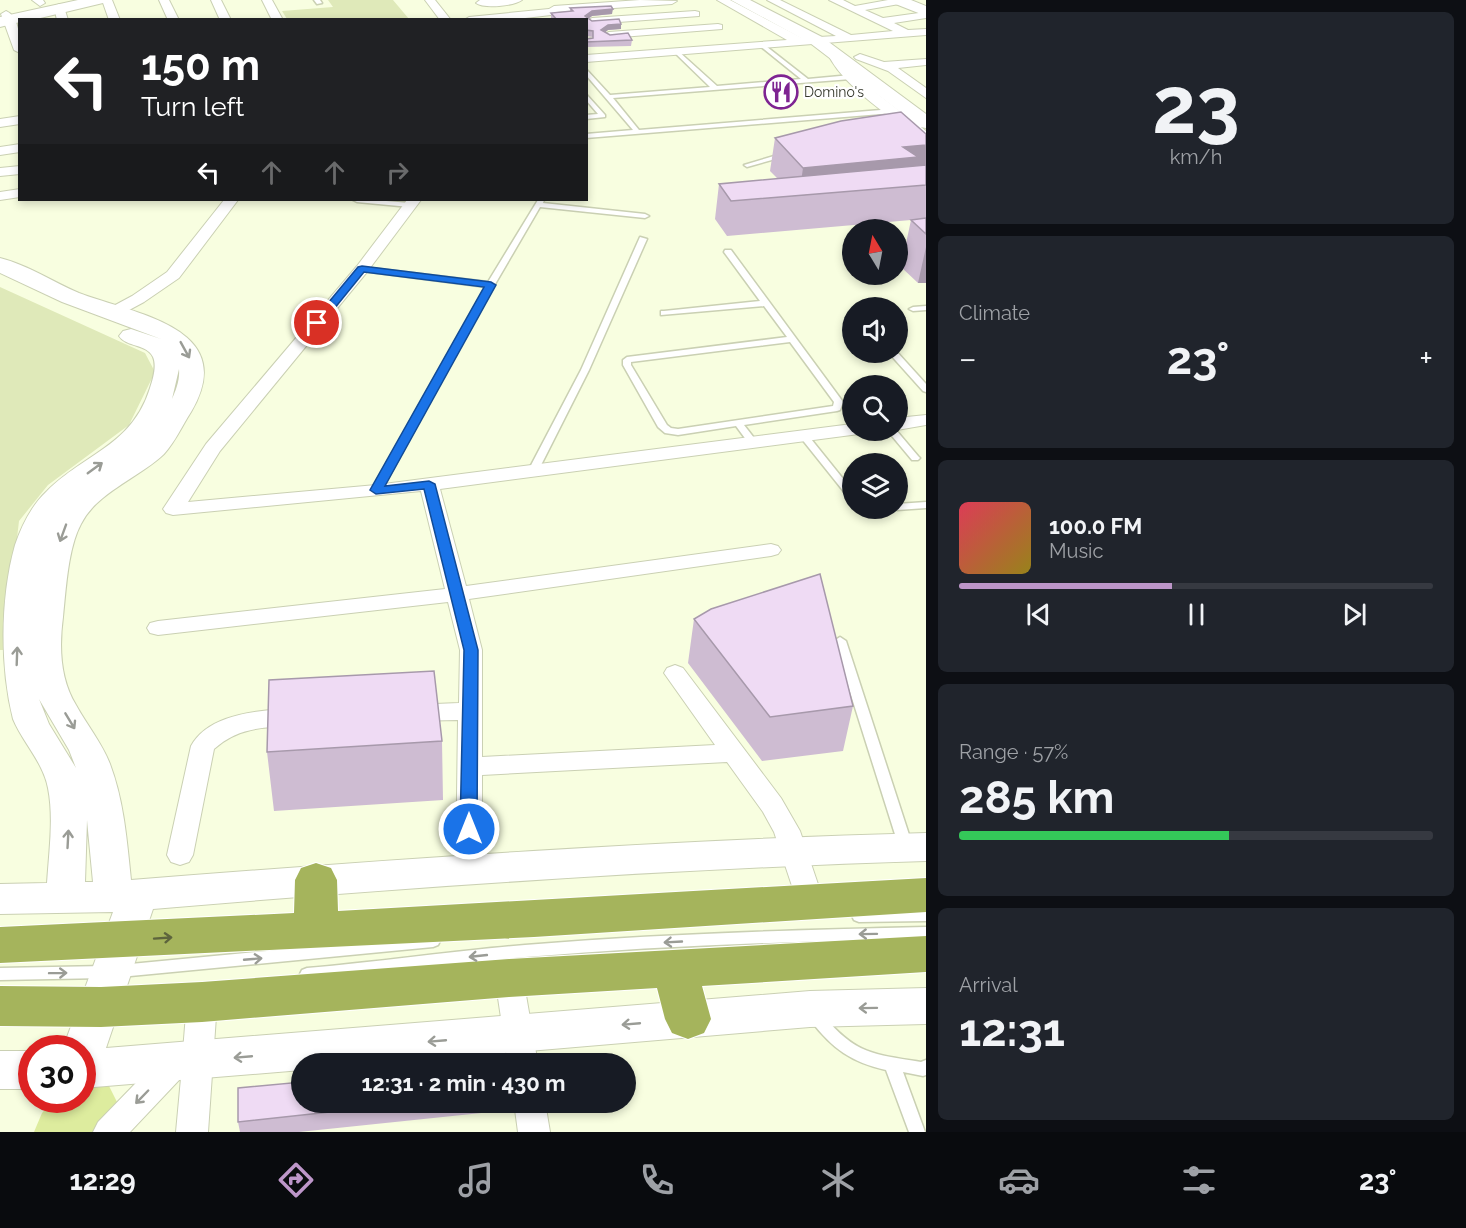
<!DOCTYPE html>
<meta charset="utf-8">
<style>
:root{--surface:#171b24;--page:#20242c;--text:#f1f3f6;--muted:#9ea1a6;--line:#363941;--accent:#bd96c9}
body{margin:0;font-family:Raleway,sans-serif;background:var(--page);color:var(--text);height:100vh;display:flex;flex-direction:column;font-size:22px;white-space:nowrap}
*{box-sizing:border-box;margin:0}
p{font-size:20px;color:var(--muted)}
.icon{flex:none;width:33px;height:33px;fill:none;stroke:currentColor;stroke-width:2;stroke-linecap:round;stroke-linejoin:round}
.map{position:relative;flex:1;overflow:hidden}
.side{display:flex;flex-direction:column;gap:12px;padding:12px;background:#0d0f14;width:540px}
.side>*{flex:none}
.top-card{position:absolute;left:18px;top:18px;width:570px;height:183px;border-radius:0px;box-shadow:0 3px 9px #0003;background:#202124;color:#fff;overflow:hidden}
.needle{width:39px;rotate:350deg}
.buttons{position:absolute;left:842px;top:219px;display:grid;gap:12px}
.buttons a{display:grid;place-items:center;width:66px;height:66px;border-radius:50%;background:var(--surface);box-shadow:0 3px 9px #0003;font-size:30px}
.speed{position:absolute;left:18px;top:1035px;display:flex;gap:12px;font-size:30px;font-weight:700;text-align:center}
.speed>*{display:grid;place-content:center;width:78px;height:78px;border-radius:50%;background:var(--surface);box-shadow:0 3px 9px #0003;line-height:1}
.speed .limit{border:9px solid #d22;background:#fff;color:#111}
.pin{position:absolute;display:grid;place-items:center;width:51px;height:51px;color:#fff;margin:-26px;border:3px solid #fff;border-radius:50%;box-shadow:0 2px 6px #0007}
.me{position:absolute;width:66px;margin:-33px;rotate:0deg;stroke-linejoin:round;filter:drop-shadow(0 0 4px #0008)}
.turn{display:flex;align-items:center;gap:21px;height:126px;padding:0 24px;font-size:27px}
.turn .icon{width:78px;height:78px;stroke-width:2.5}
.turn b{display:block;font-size:42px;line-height:51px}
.lanes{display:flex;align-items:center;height:57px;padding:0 24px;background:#0003;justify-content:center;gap:30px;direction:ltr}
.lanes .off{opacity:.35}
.big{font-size:45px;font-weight:700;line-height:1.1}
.side .tile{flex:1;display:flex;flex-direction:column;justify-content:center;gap:9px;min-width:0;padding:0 21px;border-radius:9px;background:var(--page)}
.side .dial{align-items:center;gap:0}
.dial b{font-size:78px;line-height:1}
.song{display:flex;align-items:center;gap:18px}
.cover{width:72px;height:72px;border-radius:9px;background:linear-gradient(135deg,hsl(350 70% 55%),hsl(50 70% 35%))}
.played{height:6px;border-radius:3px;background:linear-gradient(90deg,var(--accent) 45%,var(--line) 45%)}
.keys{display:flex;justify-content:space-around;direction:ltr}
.heat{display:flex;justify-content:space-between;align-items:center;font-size:33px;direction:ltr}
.charge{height:9px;border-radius:4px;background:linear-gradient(90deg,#34c759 57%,var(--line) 0)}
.trip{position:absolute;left:291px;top:1053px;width:345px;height:60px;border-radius:30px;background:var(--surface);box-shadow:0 3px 9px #0003;font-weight:700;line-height:60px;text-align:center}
.dock{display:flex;height:96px;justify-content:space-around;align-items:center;background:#090b0e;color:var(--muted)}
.dock .icon{width:42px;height:42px}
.dock .active{color:var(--accent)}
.dock b{font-size:27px;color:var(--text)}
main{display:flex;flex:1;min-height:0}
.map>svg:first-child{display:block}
</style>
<main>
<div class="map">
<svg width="926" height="1132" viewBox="0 0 926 1132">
<rect width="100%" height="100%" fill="#f8fee0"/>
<!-- green -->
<path fill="#dfe9b9" d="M328,0h65l16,19h-122l-5,-8 51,-4z
M0,287l145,66 10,19 -26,53 -81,60 -29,36 -15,129h-4z"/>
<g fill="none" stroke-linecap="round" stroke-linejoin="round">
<!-- river -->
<path fill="#ddec9e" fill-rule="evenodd" d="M88,1076l20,8 9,18 -9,18 -9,12h-65l8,-19 12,-13h28v-22z"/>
<!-- lane casing -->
<g stroke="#cad0b3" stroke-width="3">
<path id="lane" d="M314,0h6l2,3 -5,1z
M762,43l46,36 43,-4 3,2 -3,2 -238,19 26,32 254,-21 3,2 -3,2 -307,25v-4l47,-4 -47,-55v-6l24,26 100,-8 -35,-34v-2l2,-1 40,36 84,-7 -41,-33 -1,-1z
M586,94l19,21v2l-19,2v-4l12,-1 -12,-14z
M784,153l3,2 -1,1 -39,11 -3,-2z
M353,200h21l36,3 4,2 -4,2 -53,-5z
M538,200h6l-1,3 102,11 4,2 -4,2 -105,-11 -63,108 -96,176 -2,2h-6l-2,-2 115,-204 -124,-16 -4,-2 4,-2 126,15z
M640,237l7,2 -58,131 -51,101 -5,3 -3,-1 -2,-2 53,-101z
M725,250h6l112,152 -3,8 -3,1 -93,14 14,18 -5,3 -3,-1 -14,-19 -58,9 -13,-2 -7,-6 -35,-62v-5l4,-3 160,-20 -23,-31 -103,9v-4h3l96,-10 -36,-49zM790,342l44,60 -1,4 -155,23 -7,-1 -4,-3 -36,-60v-3z
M926,306v4l-13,1 -4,-2 4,-2z
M888,352h9l29,32v8l-3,-1z
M887,430h9l22,26 2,2 -2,2h-6z
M804,433l3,1 45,56v9l-3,-1 -48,-60 -2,-2z
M926,502v6l-29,2 -4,-2h4v-4z
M840,637l6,4 67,206 -2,4 -5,1 -5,-1 -2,-4 -65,-206z
M926,909v12l-67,1 -5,-2 -2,-4 2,-4 5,-2z
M926,927v12c-134,2 -268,7 -401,18 -73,6 -145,16 -218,23l-5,-2 -2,-4 2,-4 5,-2c73,-6 145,-17 218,-23 133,-11 267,-15 401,-18z
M433,935l5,2 2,4 -2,4 -5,2 -313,30 -5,-2 -2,-4 2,-4 5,-2z
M105,966l5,2 2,4 -2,4 -5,2 -105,2v-12z
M816,1011l5,2c34,41 50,41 100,49l5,-2v15l-3,1 -20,-4 22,60h-16l-23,-62c-35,-8 -53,-21 -75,-49l-2,-4 2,-4z"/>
</g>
<!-- street casing -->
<g stroke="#cad0b3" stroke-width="2">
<path id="street" d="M32,0h11l2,3 -5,3z
M102,0h10l8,20h-11z
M159,0h10l10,20h-11z
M211,0h10l10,20h-11z
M262,0h10l11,20h-11z
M425,0h10l16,20h-11z
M480,0h42c-8,6 -38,9 -46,3z
M640,0l37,1 -5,3 -116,8 -5,3 -44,5h-43l5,-3 80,-8 5,-3z
M717,0h13l72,38 34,-2 -69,-36h13l71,35 42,-4 -64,-31h14l12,6 33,-6h18l-1,3 -40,7 18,8 43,-6v6l-32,5 14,7 18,-1v6l-340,27v-7l201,-15z
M59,4l5,3 4,13h-11l-3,-13z
M6,11c14,6 14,29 14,42l-6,-3 -13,-36z
M695,11l4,1v4l-107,8 -5,-3 5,-3z
M718,24l4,1v4l-113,9 -6,-3 6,-3z
M833,49l4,1c21,34 58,56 89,81v11l-5,-1c-28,-24 -79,-54 -94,-89z
M860,54l24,8 42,-3v6l-28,3 28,20v10l-38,-27 -32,-12 -2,-2z
M20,116v8l-20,3v-8z
M20,144v8l-20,3v-8z
M20,166v8l-20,2v-8z
M20,189v8l-20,3v-8z
M224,200h14l-59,78 -35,24 -26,14h-12l-2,-3 2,-3 26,-14 35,-24z
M407,200h14l-54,72 -147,179 -32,51 188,-17 476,-61v6h9l-2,4 -419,55 26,97 305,-42 7,2 3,4 -3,4 -7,2 -302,43 13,51v107l233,-12 -51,-72 3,-5 8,-3 8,3 98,130 19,33 24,71 -4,8 -10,3 -10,-3 -26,-78 -11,-20 -36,-50 -245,13v96l-4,7 -9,3 -9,-3 -4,-7 2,-151 -47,1 -8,-2 -4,-6 4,-6 8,-2 48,-2 1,-53 -12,-48 -290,33 -8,-2 -3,-5 3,-5 8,-2 287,-32 -24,-98 -248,24 -7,-2 -3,-4 43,-65 151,-178z
M926,415v10l-29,5v-12z
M270,710h26l8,2 4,6 -4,6 -8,2c-31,1 -58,1 -82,23l-21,106 -4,7 -9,3 -9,-3 -4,-7 24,-109c15,-27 51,-33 79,-36z
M509,966l10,3 4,9 15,86h-30l-13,-86 4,-9z
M202,990l10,3 5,9 -9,130h-32l5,-54 -51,54h-37l5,-10 67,-69 11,-4 7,2 4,-49 5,-9z
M514,1102h31l5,30h-32z"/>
</g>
<!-- secondary casing -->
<g stroke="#cad0b3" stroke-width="2">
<path id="secondary" d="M78,0h27l-2,3 -71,17h-12v2l-20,5v-10z
M731,0h19l72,37 104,77v14l-6,-1 -110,-84z
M891,0h20l15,6v10l-33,-13z
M0,258c28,7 53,24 79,35 55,21 162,34 112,119 -9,14 -16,30 -27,42 -25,24 -67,38 -83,70 -13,24 -15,65 -18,93 -4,30 -3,62 13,88 11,20 26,38 34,59 14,37 17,77 21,116 265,-21 530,-40 795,-47v28c-258,8 -516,26 -773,48l-47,139 704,-57 116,-3v36l-116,3 -434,37h-74v6l-220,18v-40h-19l50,-136 -113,2v-30l47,-1c2,-31 7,-65 1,-95 -5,-26 -25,-45 -35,-69 -13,-52 -13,-121 2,-174 7,-20 16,-39 32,-54 38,-38 85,-45 103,-103 3,-9 7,-22 3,-31 -6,-13 -27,-10 -34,-21l4,-5 8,-2 30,10 -99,-37 -62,-29zM179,369c1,11 -3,21 -7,30zM39,699l30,51 7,18 -27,-44zM87,820l6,62h-8z
M0,1051h32v38h-32z"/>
</g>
<!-- highway casing -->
<g stroke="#fff" stroke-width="2">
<path id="highway" d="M316,863l15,5 6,12 1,31 588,-33v34l-392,25 -534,26v-36l294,-14 1,-33 6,-12z
M926,936v36l-224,14 9,33 -7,14 -16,6 -16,-6 -7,-14 -8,-31 -148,9 -307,25 -101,5 -101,-1v-40l101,1 101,-5 307,-23z"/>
</g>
<!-- lane -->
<use href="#lane" fill="#fff" fill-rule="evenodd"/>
<!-- street -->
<use href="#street" fill="#fff" fill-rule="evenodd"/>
<!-- secondary -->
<use href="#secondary" fill="#fff" fill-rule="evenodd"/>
<!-- highway -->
<use href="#highway" fill="#a5b45c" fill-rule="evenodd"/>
</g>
<!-- wall -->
<path fill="#cebcd2" d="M570,8l42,6 -20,2 -3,3 3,2 29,3v5l-13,1 -3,2 5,3 22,5 -1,6 -45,1v-8l7,-1v-1l-7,-1v-16h-34l-1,-2v-5l19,-1z
M926,134v149h-8l-17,-16 10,-47 -184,16 -12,-17 4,-35 59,-5 -8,-8 5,-33z
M694,619l159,87 -10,45 -81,10 -74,-98z
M442,741l1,59 -169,11 -7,-59z
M302,1102h210l-1,8 -212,22h-59l-2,-10z"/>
<!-- shaded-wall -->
<path fill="#a799ab" d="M613,9l-1,5 -20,2 -6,4 -1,-4 7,-5z
M621,24v5l-13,1 -7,6v-6l7,-5z
M926,145v33l-127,18 4,-28 100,-21z
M926,247v36h-8z"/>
<!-- building -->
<path fill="#efdbf4" stroke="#a799ab" stroke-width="1.5" d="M611,6l2,3 -21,2 -7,5 7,5 27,-2 2,5 -13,1 -7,5 9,5 18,-2 4,7 -46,2v-3l7,-1v-7l-7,-1v-10h-29l-6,-7 22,-2 -3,-3z
M901,112l25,22v11l-23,2 15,10 -115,11 -28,-30 66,-17z
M926,165v20l-195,16 -12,-17z
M926,218v16l-15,-14z
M820,574l33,132 -83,11 -76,-98 17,-10z
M434,671l8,70 -175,11 2,-72z
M302,1082v20h120l-184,20v-34z"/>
<!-- one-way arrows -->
<defs><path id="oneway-shaft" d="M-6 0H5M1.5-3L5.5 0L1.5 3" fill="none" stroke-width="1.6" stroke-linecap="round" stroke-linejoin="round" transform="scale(1.5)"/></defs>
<g stroke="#9a9c96">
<use href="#oneway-shaft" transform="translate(185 350) rotate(61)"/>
<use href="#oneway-shaft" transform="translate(95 468) rotate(-36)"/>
<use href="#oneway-shaft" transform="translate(63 533) rotate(110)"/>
<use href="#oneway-shaft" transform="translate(17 656) rotate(-88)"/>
<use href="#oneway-shaft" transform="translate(70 721) rotate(59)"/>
<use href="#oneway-shaft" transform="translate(68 839) rotate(-87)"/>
<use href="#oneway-shaft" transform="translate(868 934) rotate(179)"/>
<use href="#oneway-shaft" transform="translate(673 942) rotate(177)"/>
<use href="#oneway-shaft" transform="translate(478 956) rotate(174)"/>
<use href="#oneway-shaft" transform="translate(253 959) rotate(-5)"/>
<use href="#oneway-shaft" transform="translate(58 973) rotate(-1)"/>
<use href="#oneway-shaft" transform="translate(868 1008) rotate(179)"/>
<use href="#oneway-shaft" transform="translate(631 1024) rotate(175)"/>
<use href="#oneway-shaft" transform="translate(437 1041) rotate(175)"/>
<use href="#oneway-shaft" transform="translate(243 1057) rotate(175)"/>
<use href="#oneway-shaft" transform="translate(142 1097) rotate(134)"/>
</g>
<use stroke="#5d643d" href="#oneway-shaft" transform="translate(163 938) rotate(-4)"/>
<!-- route -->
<path fill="#1a73e8" stroke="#114b97" stroke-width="1.5" d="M362,266l129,16 5,3 -111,201 44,-5 6,3 43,166 -1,179 -2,5 -6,2 -6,-2 -3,-5 4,-179 -40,-161 -48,5 -6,-4 114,-203 -120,-15 -43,53h-8v-4l45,-54z"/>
<!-- icons -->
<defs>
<g id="restaurant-ring" transform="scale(1.725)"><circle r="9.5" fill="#fff" stroke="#7e2492" stroke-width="1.5"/><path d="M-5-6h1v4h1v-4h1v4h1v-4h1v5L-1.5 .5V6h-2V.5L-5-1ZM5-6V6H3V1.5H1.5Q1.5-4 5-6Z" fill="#7e2492"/></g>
</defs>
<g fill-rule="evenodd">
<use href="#restaurant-ring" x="781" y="92"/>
</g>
<g text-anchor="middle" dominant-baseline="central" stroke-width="4.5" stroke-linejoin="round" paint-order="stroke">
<!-- far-poi labels -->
<g font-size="14" fill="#36392d" stroke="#fff" text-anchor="start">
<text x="804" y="92">Domino's</text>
</g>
</g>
</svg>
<div class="buttons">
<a><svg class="needle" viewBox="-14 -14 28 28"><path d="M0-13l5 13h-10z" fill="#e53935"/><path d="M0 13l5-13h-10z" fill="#9ea1a6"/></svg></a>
<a><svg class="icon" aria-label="sound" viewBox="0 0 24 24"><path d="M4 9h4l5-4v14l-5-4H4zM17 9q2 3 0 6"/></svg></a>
<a><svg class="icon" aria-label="search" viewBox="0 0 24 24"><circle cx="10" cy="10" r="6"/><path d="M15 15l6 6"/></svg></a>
<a><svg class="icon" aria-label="layers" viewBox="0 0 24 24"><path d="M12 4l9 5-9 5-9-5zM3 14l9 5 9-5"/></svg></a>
</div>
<div class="speed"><div class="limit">30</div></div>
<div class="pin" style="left:317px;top:323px;background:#d93025"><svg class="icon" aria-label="arrive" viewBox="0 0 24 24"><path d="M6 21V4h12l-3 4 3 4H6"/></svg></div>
<svg class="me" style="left:469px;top:829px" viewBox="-20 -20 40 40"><circle r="17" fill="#1a73e8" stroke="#fff" stroke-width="3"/><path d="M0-11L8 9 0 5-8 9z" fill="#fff"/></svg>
<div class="trip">12:31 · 2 min · 430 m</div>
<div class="top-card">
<div class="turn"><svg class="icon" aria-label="left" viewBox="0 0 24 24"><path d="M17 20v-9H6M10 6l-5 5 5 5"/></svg><div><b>150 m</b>Turn left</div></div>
<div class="lanes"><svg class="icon" aria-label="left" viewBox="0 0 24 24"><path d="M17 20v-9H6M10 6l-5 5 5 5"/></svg><svg class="icon off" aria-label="ahead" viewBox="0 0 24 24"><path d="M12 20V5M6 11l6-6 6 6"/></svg><svg class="icon off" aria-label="ahead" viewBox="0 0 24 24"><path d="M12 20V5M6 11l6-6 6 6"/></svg><svg class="icon off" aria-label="right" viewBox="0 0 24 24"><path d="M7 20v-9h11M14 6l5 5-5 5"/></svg></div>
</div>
</div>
<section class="side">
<div class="tile dial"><b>23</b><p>km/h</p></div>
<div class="tile"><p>Climate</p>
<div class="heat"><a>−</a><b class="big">23°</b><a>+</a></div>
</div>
<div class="tile">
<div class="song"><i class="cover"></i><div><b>100.0 FM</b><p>Music</p></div></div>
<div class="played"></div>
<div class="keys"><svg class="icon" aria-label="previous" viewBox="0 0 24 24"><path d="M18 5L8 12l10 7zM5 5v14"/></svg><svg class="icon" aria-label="pause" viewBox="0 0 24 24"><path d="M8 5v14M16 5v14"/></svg><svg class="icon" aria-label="next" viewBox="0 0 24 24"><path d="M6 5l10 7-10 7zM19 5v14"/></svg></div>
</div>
<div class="tile"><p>Range · 57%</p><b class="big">285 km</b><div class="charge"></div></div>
<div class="tile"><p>Arrival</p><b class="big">12:31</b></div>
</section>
</main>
<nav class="dock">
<b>12:29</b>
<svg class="icon active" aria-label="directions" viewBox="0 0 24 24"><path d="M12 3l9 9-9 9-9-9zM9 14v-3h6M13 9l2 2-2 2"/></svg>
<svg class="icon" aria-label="music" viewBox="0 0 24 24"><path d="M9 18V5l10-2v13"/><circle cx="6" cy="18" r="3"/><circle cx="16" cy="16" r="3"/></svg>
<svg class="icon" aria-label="phone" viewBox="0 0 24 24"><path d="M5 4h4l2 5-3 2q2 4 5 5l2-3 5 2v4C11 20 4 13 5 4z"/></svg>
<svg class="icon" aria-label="climate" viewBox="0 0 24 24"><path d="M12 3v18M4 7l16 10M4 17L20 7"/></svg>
<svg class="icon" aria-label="car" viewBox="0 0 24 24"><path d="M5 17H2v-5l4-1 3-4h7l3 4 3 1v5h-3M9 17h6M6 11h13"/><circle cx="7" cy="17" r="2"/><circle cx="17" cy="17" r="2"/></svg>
<svg class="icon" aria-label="filters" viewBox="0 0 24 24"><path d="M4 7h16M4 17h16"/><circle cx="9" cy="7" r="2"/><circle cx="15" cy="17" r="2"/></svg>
<b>23°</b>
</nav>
